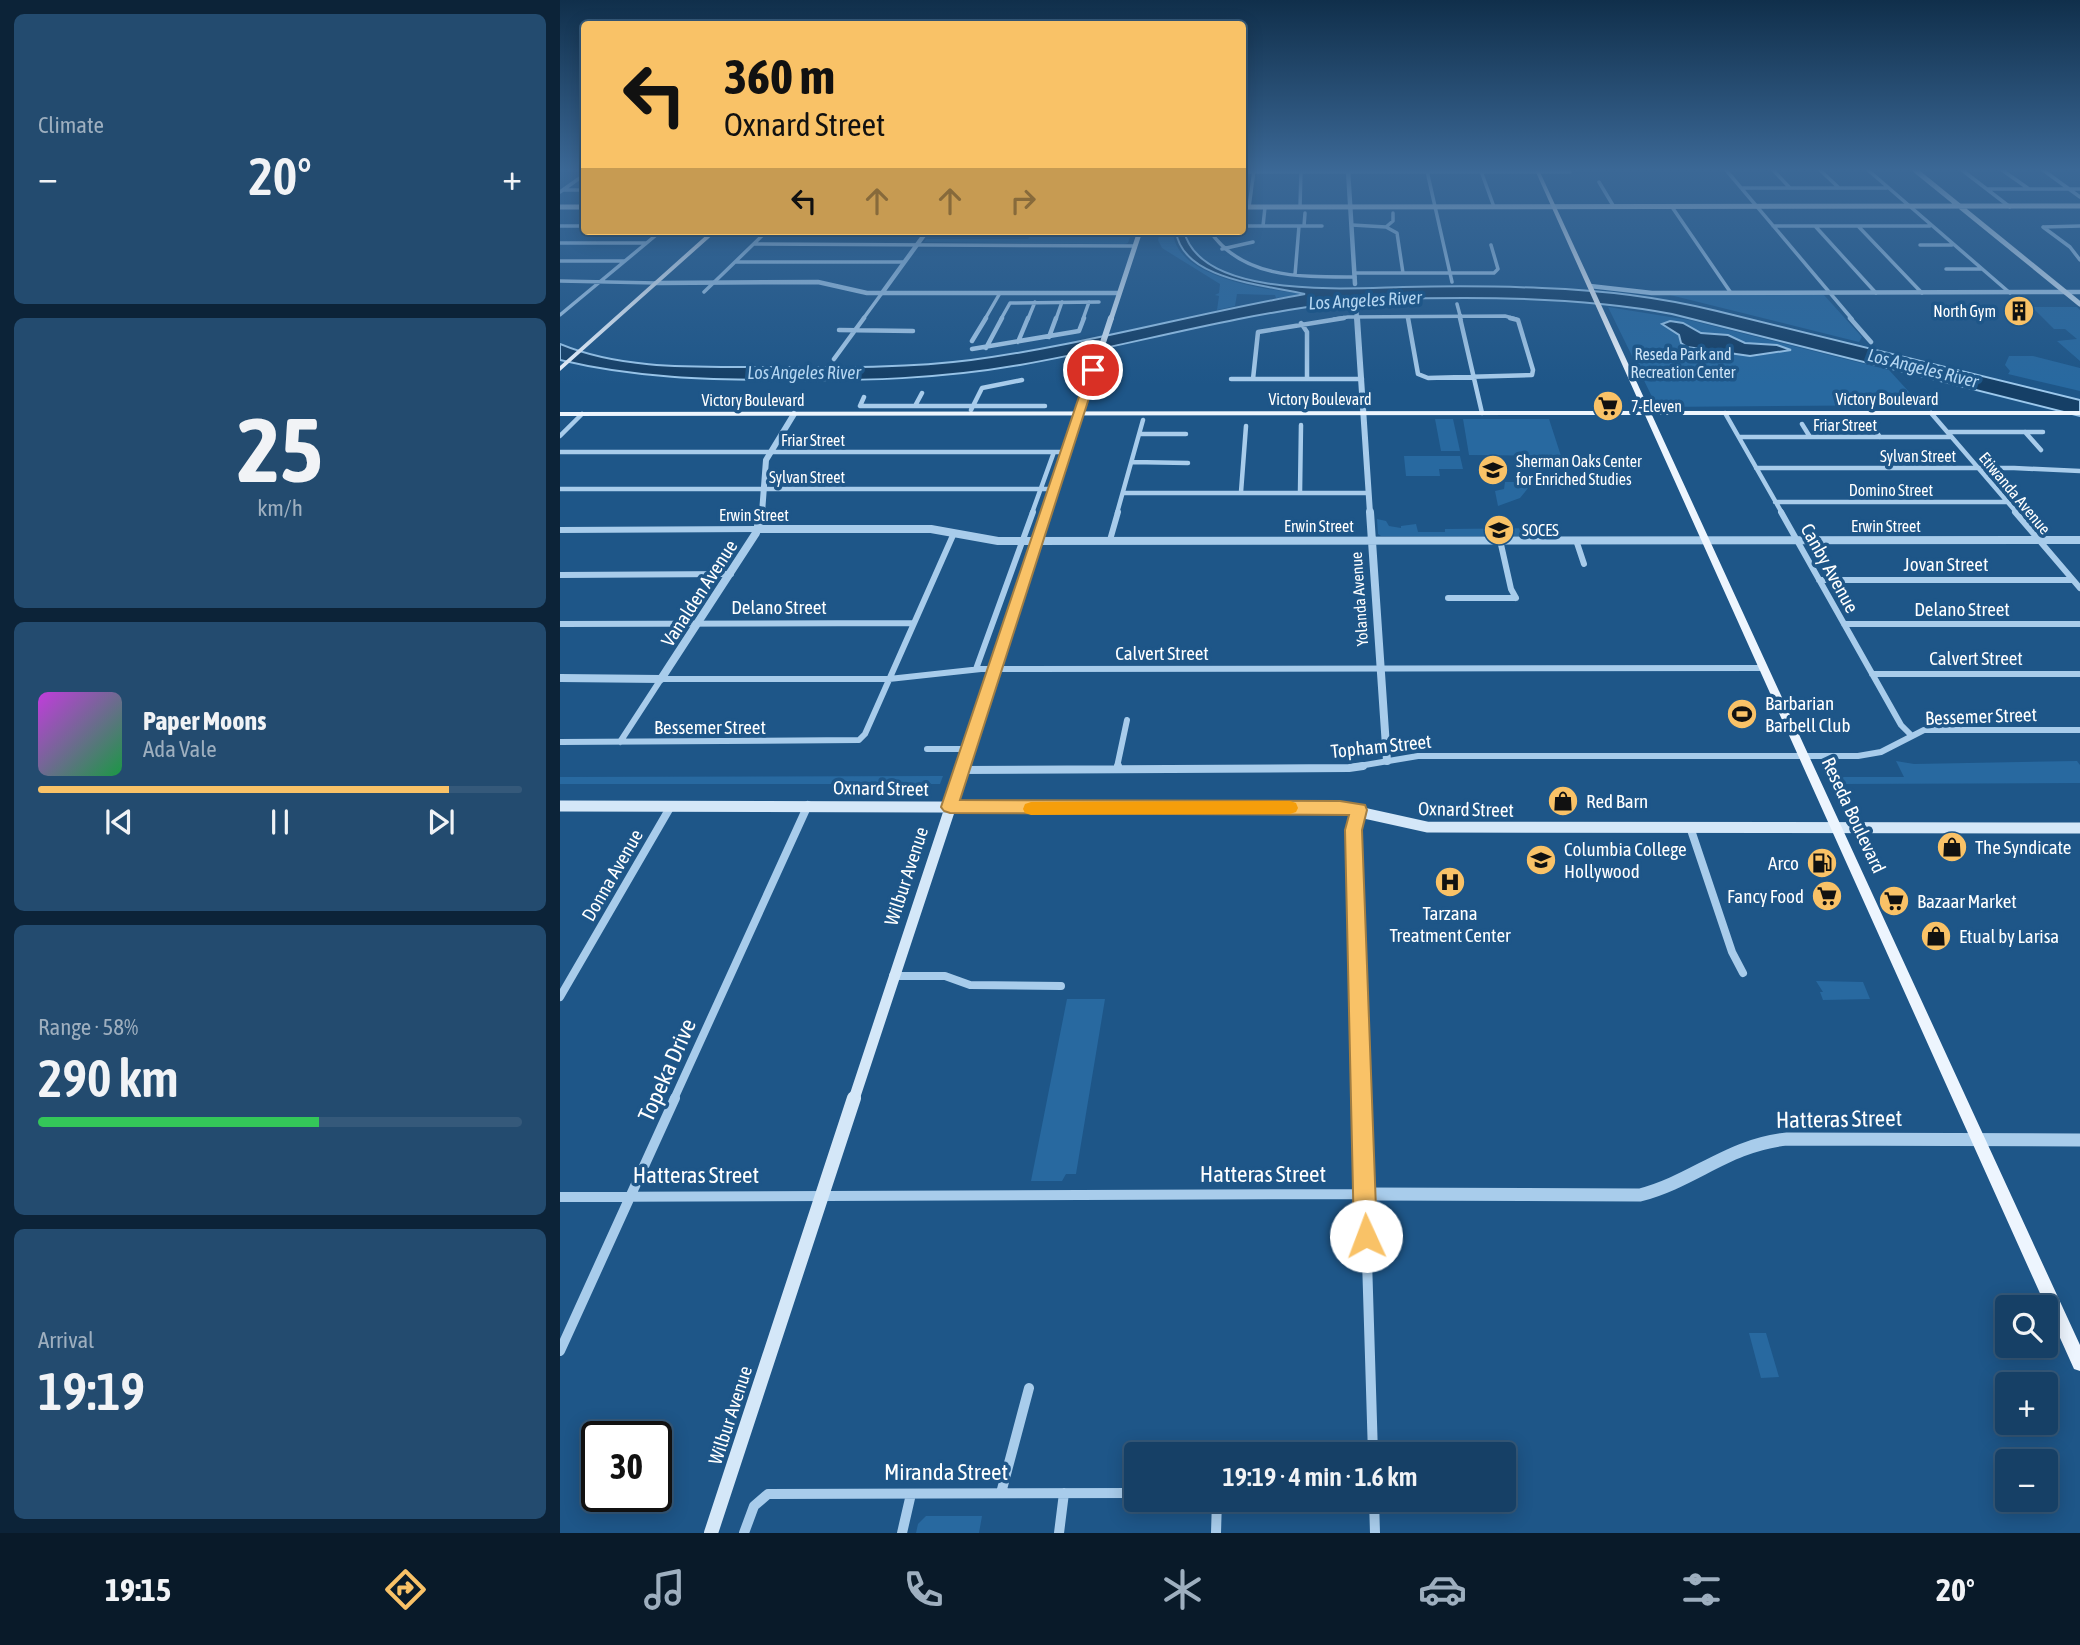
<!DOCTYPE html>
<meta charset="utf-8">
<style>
:root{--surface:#164066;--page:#234b6f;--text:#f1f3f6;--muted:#9eafbf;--line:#35597a;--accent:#f9c267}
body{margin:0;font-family:"Asap Condensed",sans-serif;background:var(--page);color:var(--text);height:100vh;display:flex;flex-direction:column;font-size:26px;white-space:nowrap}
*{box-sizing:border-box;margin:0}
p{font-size:23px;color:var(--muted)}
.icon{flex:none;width:38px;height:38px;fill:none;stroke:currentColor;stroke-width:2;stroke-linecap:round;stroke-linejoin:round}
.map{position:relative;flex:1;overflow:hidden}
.panel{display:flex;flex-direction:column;gap:14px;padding:14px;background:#0c2338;width:560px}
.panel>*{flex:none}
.banner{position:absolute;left:21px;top:21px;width:665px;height:214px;border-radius:7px;box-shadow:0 4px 18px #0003,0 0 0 2px var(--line);background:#f9c267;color:#111;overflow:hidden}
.controls{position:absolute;left:1435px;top:1295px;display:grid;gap:14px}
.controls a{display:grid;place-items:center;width:63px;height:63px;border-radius:7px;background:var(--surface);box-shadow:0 4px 18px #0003,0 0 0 2px var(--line);font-size:35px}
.speed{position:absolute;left:21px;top:1421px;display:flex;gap:14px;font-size:35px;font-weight:700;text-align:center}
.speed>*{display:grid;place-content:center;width:91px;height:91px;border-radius:50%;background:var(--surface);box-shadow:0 4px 18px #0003,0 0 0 2px var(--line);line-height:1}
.speed .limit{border:4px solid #111;border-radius:10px;background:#fff;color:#111}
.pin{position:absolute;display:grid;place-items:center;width:60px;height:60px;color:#fff;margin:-30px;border:4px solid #fff;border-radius:50%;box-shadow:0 2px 7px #0007}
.me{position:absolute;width:77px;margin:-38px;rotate:358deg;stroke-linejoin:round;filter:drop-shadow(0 0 5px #0008)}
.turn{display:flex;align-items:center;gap:24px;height:147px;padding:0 28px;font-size:32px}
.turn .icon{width:91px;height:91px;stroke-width:2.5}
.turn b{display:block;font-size:49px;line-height:60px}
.lanes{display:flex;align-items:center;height:66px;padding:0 28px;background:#0003;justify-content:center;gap:35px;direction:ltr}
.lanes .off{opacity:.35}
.big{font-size:52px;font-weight:600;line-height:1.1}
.panel .card{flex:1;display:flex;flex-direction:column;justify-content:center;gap:10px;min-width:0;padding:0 24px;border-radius:10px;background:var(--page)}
.panel .dial{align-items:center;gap:0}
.dial b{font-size:91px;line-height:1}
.song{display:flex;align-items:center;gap:21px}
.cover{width:84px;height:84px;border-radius:10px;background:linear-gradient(135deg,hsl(290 70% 55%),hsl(140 70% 35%))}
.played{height:7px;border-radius:4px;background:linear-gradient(90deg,var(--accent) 85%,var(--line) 85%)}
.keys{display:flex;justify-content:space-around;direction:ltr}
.heat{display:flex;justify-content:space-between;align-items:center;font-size:38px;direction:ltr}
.charge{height:10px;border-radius:5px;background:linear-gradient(90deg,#34c759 58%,var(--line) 0)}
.trip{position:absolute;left:564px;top:1442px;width:392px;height:70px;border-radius:7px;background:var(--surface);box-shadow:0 4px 18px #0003,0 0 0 2px var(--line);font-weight:600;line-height:70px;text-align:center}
.menu{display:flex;height:112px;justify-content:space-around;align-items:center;background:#091a29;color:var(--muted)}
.menu .icon{width:49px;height:49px}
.menu .current{color:var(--accent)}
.menu b{font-size:32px;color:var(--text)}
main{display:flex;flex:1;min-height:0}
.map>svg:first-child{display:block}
</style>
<main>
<section class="panel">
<div class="card"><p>Climate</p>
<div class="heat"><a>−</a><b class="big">20°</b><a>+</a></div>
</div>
<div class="card dial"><b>25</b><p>km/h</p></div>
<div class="card">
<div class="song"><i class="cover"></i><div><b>Paper Moons</b><p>Ada Vale</p></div></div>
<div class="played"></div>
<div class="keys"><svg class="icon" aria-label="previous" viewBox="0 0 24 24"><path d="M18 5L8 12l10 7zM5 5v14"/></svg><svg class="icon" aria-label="pause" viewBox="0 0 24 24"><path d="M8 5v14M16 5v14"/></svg><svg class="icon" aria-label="next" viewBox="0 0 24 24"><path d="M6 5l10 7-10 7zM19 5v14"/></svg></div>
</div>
<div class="card"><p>Range · 58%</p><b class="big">290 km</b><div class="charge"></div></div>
<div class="card"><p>Arrival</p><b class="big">19:19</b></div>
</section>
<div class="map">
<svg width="1520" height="1533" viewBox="0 0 1520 1533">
<rect width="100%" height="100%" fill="#1e5688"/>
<!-- green -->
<path fill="#2869a0" d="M473,231h99l-4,12 -3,1 -201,-2 2,-3h102z
M600,231h13c1,47 95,59 131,63l-28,4 -1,-3 -38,-1 -2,12 -18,4 2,-14 -4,-1 4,-2 1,-9 -58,-36 -4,-8z
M1106,294l158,1 38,42 -3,5z
M1048,307l81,13 200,50 32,35 -264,2z
M1472,307h45l3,3v51l-23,-20 20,-2 -12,-10h-11z
M1449,356h24l47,12v23l-72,-17 2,-3 -5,-6z
M875,419h18l7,32h-19z
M989,419l12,37 -92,-1 -6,-36z
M844,456h56l3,13h-24l1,7h-34z
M945,482h24v5l-9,11 -22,8 -3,-15 9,-2z
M817,519l9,2 3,5 12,2v-2l15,-2 2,8h27v-3l96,-1 13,8h-173l-3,-2z
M1336,761l18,3 163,-3 3,4v18l-241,1 -10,-7h75z
M383,776l-3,8h-380v-7z
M1256,981l47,1 7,17 -47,1 -3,-8h3z
M507,999h38l-29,175h-10l-4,7h-31z
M1189,1333h17l13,44 -18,1z
M366,1516h56l-3,17h-63l2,-9z"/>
<!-- water -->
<path fill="#153f66" stroke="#9cc8ec" stroke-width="2" d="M616,231h8c17,69 167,57 219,56 46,-1 93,-1 139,1 59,2 118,9 175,23l363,89v16l-408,-102c-69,-13 -137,-16 -207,-16 -46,0 -91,0 -135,6 -105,13 -207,43 -310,61 -79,14 -157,16 -236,15 -76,0 -149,-2 -224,-20v-16c60,25 130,23 194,23 72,0 146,2 217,-7 112,-15 222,-46 334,-66 -37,-9 -123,-13 -129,-63z
M1110,321l13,2 18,10 27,2 17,8 32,2 14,5 -41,6 -63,-9 -6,-4 -2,-8 -17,-11z"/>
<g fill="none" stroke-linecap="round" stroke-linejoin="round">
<!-- minor-far4 -->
<path stroke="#a8cceb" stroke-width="3.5" d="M1166,170l126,149
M1213,170l17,18
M1260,170l18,17
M1308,170l142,123
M1402,170l48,37
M1442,170l27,19
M1483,170l37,27
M867,171l25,111
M921,171l13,36
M682,172h328
M1039,182l15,25
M1181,188h146
M1427,189h93
M4,190h20
M0,192l24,-17
M689,207l5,-37
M740,207l1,-37
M1112,207l59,86
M833,213v8l-7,6 11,6 6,40
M792,225l34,2
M0,226h24
M682,226h80
M703,226l2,-19
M744,226l1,-13
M1213,226h157
M1255,226l61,67
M1298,226l64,67
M1483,227l27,20 10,13
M1483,227l37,-1
M650,231c32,48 93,46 145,46
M0,243h86
M194,244l380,2
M1360,245h32
M662,249l31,-7
M0,261h64
M175,262h169
M1386,269h36
M795,273h139l4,-4 -7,-24
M735,275l4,-49
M0,281l96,2
M144,292l63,-61
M897,304l4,15
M0,315l101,-84
M303,319l19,-26
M425,319l15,-26
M441,319l9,-16 89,-1
M468,319l7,-17
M496,319l6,-17
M523,319l6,-17
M774,319l14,-2 157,-1 11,3"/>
<!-- minor-far3 -->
<path stroke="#a8cceb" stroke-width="4.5" d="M848,318l10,56 10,4 104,-3 1,-5 -15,-50 -8,-2
M900,318l22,95
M1290,318l21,24
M741,323l6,9v47
M279,330l74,1
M489,337l7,-19
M412,341l14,-23
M458,342l10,-24
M426,348l16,-30
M412,349l107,-18 5,-13
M274,359l30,-41
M671,379h131
M693,379l5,-47 86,-14
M304,397l-4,9h185
M355,406l7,-13
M411,410l11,-22 40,-8
M1165,413l57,100
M1371,413l86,100
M1310,423l10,14
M1242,424l8,13
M1388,432h95
M1465,432l16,18
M580,434h46
M0,436l22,-22
M1179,437h212
M0,452h506
M572,462l56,1
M1196,468h258l66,3
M0,489h494
M681,492l5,-66
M740,492l1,-67
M563,493h245
M1215,502h232
M472,513l22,-61
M557,513l26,-93"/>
<!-- minor-far2 -->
<path stroke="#a8cceb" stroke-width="6" d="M1221,512l120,213 10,10
M1455,512l65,76
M0,530l198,-1
M550,540l8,-28
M940,540l11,49 5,9
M1016,540l8,24
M0,575l171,-1
M1259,580h254
M888,598h68
M0,624l354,-1
M1284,624h236
M416,669l57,-157
M1312,674h208
M0,742l299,-2 6,-6 89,-201
M60,742l41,-63h228l92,-10 783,-1
M367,749h42
M557,767l10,-47
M793,767l65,-11h440l23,-4 43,-22h156"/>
<!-- minor-far1 -->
<path stroke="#a8cceb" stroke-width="8" d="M557,769l1,-3
M401,770l388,-2 14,-2
M799,810l-6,20 9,269
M1130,827l42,125 11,21
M333,976h52l25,9 91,1
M0,997l111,-191
M114,1099l134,-294"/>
<!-- minor -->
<path stroke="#a8cceb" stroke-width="10" d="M802,1098l11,356
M0,1197l804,-3
M0,1351l115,-253
M441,1493l28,-105
M814,1500l1,33
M184,1533l10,-27 14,-12 368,-1
M342,1533l9,-39
M499,1533l5,-40
M656,1533l1,-33"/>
<!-- tertiary-far3 -->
<path stroke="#a8cceb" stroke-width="4.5" d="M788,170l7,114
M96,283l162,-1 49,11h252
M1030,286l62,7 428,-1
M322,293l45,-62
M796,308l1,11"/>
<!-- tertiary-far2 -->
<path stroke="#a8cceb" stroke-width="6" d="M797,318l13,195
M202,513l4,-53 28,-46"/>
<!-- tertiary-far1 -->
<path stroke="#a8cceb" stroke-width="8" d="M810,512l17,249
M198,529h173l67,12 1082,-1
M0,678l101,1 95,-146 6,-21"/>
<!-- tertiary -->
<path stroke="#a8cceb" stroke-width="13" d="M804,1194l276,1c54,-14 88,-50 147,-56l293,1"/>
<!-- secondary-far4 -->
<path stroke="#d4e7f8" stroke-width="5" d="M1355,170l165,134
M0,207h24
M682,207l838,-1
M551,319l29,-88"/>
<!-- secondary-far3 -->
<path stroke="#d4e7f8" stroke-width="6" d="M487,513l64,-195"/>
<!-- secondary-far2 -->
<path stroke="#d4e7f8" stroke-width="9" d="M403,767l85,-255"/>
<!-- secondary-far1 -->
<path stroke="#d4e7f8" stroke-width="11" d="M0,806l781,2 86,19 653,1
M294,1099l110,-333"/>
<!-- secondary -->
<path stroke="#d4e7f8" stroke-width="14" d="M151,1533l143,-435"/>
<!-- primary -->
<path fill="#edf5fe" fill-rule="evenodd" d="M975,170h4l111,241h430v4h-428l428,930v26l-6,-2 -429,-954 -1085,1v-4l1083,-1z
M151,231h6l-157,140v-5z"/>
</g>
<!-- sky -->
<linearGradient id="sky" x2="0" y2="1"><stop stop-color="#102f4b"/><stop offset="0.44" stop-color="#3b6896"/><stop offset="1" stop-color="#3b6896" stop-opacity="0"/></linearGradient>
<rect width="1520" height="385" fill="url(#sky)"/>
<!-- route -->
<path fill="#f9c267" stroke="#a27e43" stroke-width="2" d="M533,367l5,3 -138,430 380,1 25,4 2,5 -5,20 15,406 -3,8 -8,3 -8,-3 -4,-8 -9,-406 4,-15 -399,-2 -6,-2 -3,-4 147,-437z"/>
<!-- slow -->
<path fill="#f59e0b" d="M730,801l6,2 2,5 -2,4 -6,2 -259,1 -6,-2 -2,-4 2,-5 6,-2z"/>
<!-- icons -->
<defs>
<g id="building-disc" transform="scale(1.575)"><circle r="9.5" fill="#f9c267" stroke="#1e5688"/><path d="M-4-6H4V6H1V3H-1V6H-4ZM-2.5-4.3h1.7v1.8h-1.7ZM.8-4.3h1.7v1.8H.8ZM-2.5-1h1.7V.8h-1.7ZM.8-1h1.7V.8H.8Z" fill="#111"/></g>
<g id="supermarket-disc" transform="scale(1.575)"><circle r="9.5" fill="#f9c267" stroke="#1e5688"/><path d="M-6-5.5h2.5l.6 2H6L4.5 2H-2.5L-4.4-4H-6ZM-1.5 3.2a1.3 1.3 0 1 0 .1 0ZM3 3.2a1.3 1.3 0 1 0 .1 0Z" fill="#111"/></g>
<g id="school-disc" transform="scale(1.575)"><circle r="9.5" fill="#f9c267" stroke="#1e5688"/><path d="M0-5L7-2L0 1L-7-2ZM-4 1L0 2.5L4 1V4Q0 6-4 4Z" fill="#111"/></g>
<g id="stadium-disc" transform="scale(1.575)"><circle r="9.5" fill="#f9c267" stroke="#1e5688"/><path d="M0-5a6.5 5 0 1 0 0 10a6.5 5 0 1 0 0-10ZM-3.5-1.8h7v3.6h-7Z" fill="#111"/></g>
<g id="shop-disc" transform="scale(1.575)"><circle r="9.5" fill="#f9c267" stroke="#1e5688"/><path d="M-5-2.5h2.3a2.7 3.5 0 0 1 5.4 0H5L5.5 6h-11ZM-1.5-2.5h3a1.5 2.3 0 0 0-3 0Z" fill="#111"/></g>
<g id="university-disc" transform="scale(1.575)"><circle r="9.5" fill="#f9c267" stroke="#1e5688"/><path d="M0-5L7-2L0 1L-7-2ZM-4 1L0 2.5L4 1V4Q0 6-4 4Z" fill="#111"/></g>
<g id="fuel-disc" transform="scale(1.575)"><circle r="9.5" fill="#f9c267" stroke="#1e5688"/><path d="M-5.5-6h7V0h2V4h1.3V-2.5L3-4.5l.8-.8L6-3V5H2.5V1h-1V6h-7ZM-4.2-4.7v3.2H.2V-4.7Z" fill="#111"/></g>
<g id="hospital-disc" transform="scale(1.575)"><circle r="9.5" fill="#f9c267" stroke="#1e5688"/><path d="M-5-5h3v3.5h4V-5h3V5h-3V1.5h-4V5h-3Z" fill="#111"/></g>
</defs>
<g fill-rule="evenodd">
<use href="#building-disc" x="1459" y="311"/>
<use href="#supermarket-disc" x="1048" y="406"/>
<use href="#school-disc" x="933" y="470"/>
<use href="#school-disc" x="939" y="530"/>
<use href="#stadium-disc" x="1182" y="714"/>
<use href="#shop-disc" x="1003" y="801"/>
<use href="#shop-disc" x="1392" y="847"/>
<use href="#university-disc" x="981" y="860"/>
<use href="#fuel-disc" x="1262" y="863"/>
<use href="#hospital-disc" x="890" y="882"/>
<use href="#supermarket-disc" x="1267" y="896"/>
<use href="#supermarket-disc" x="1334" y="901"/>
<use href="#shop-disc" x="1376" y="936"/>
</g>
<g text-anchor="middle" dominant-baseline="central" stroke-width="7" stroke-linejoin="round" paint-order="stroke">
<!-- far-poi labels -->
<g font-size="16" fill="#fff" stroke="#1e5688" text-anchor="start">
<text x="1436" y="311" text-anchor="end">North Gym</text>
<text x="1071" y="406">7-Eleven</text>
<text x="956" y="461">Sherman Oaks Center<tspan x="956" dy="18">for Enriched Studies</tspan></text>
<text x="962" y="530">SOCES</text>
</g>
<!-- far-park labels -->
<g font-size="16" fill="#cde4f8" stroke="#1e5688">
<text x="1123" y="354">Reseda Park and<tspan x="1123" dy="18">Recreation Center</tspan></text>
</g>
<!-- far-street labels -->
<g font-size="16" fill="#fff" stroke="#1e5688">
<text x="760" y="399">Victory Boulevard</text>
<text x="1327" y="399">Victory Boulevard</text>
<text x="193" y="400">Victory Boulevard</text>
<text x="1285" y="425">Friar Street</text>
<text x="253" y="440">Friar Street</text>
<text x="1358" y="456">Sylvan Street</text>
<text x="247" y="477">Sylvan Street</text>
<text x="1331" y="490">Domino Street</text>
<text transform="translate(1455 493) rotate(50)">Etiwanda Avenue</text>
<text x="194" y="515">Erwin Street</text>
<text x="759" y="526">Erwin Street</text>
<text x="1326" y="526">Erwin Street</text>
<text transform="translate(799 599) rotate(-94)">Yolanda Avenue</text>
</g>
<!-- far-water labels -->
<g font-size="18" font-style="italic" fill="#b4d6f2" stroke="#1e5688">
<text transform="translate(805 300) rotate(-3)">Los Angeles River</text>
<text transform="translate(1363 368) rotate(14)">Los Angeles River</text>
<text x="244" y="372">Los Angeles River</text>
</g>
<!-- street labels -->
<g font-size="19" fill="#fff" stroke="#1e5688">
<text x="1386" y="564">Jovan Street</text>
<text transform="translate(1270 568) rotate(61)">Canby Avenue</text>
<text transform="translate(139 593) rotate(-57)">Vanalden Avenue</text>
<text x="219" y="607">Delano Street</text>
<text x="1402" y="609">Delano Street</text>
<text x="602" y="653">Calvert Street</text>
<text x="1416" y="658">Calvert Street</text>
<text transform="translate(1421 716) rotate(-2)">Bessemer Street</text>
<text x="150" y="727">Bessemer Street</text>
<text transform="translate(821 746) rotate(-6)">Topham Street</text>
<text transform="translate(321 788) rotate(1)">Oxnard Street</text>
<text transform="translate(906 809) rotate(1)">Oxnard Street</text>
<text transform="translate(1294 815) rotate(65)">Reseda Boulevard</text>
<text transform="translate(52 875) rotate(-60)">Donna Avenue</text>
<text transform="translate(346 876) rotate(-72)">Wilbur Avenue</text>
<text transform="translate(170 1415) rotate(-72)">Wilbur Avenue</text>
</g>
<!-- poi labels -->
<g font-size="19" fill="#fff" stroke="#1e5688" text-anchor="start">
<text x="1205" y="703">Barbarian<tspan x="1205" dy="22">Barbell Club</tspan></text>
<text x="1026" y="801">Red Barn</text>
<text x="1415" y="847">The Syndicate</text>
<text x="1004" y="849">Columbia College<tspan x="1004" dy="22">Hollywood</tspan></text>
<text x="1239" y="863" text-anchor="end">Arco</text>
<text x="1244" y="896" text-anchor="end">Fancy Food</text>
<text x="1357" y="901">Bazaar Market</text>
<text x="890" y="913" text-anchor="middle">Tarzana<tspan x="890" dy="22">Treatment Center</tspan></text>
<text x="1399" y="936">Etual by Larisa</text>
</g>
<!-- near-street labels -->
<g font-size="23" fill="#fff" stroke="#1e5688">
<text transform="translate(107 1070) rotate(-66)">Topeka Drive</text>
<text transform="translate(1279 1119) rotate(-1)">Hatteras Street</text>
<text x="703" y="1174">Hatteras Street</text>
<text x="136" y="1175">Hatteras Street</text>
<text x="386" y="1472">Miranda Street</text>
</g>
</g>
</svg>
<div class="controls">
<a><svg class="icon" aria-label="search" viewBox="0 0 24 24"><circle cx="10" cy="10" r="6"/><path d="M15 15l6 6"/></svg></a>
<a>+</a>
<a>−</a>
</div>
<div class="speed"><div class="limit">30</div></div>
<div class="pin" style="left:533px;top:370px;background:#d93025"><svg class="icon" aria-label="arrive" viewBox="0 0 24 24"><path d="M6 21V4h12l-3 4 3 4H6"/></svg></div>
<svg class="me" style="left:806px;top:1236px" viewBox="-20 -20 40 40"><circle r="19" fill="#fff"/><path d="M0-13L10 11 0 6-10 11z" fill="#f9c267"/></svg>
<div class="trip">19:19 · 4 min · 1.6 km</div>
<div class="banner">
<div class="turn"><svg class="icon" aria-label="left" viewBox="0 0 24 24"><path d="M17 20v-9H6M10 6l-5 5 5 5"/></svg><div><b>360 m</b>Oxnard Street</div></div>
<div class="lanes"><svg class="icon" aria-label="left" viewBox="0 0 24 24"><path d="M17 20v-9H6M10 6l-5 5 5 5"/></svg><svg class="icon off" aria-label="ahead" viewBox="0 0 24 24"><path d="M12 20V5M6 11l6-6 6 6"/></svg><svg class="icon off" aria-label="ahead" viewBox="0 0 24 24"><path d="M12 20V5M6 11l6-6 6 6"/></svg><svg class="icon off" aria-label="right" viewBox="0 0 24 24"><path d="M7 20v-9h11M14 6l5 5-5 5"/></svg></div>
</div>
</div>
</main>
<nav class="menu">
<b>19:15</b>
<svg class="icon current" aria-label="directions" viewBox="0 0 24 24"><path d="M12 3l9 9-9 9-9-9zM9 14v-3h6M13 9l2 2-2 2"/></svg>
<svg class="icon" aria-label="music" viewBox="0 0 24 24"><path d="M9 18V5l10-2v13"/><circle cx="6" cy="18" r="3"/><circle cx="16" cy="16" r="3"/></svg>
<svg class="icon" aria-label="phone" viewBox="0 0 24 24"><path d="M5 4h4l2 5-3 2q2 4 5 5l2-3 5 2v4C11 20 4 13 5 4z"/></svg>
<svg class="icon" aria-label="climate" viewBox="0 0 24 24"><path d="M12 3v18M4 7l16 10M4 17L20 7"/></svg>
<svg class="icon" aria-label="car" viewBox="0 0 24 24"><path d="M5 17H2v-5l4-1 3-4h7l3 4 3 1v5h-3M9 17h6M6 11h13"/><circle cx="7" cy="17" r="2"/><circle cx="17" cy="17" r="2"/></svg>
<svg class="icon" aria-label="filters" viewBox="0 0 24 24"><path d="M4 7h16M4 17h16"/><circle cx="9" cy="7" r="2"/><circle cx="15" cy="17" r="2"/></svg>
<b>20°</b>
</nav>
